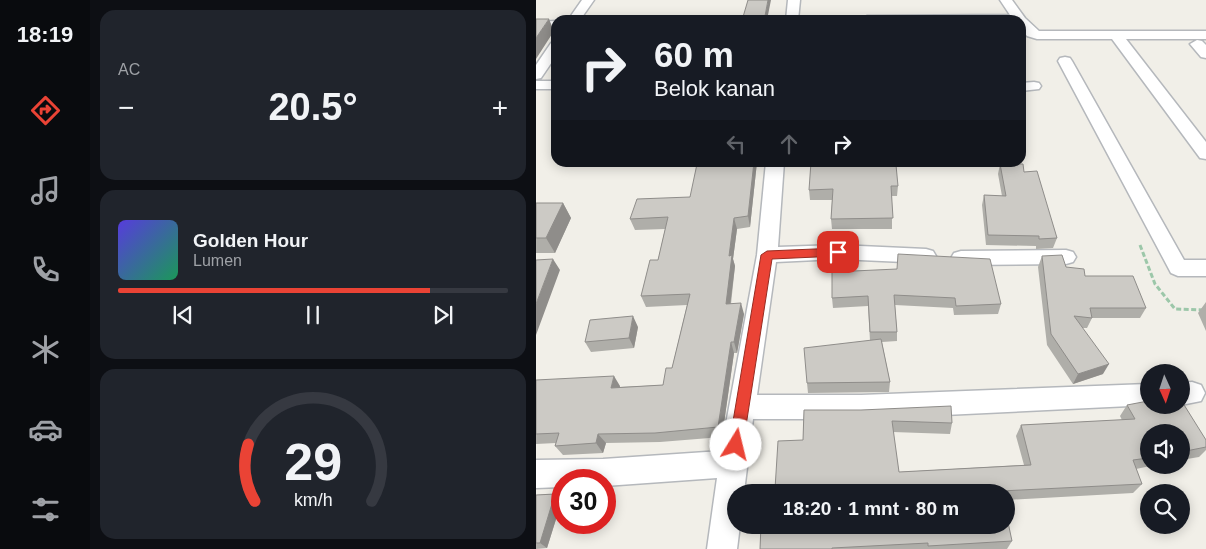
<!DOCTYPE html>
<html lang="id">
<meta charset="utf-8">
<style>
:root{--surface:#171b24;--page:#20242c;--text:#f1f3f6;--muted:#9ea1a6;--line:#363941;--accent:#ea4335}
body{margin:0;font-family:Arial,sans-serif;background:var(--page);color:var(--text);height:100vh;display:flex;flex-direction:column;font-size:19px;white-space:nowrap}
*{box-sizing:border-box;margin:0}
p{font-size:16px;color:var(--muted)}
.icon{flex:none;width:28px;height:28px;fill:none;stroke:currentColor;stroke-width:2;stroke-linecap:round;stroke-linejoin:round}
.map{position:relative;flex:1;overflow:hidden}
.details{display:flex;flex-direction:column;gap:10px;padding:10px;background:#0d0f14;width:446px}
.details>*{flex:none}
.top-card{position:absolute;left:15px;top:15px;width:475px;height:152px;border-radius:15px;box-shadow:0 2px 12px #0003;background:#171b24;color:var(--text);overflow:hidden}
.needle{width:32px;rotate:177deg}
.controls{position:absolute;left:604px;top:364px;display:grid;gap:10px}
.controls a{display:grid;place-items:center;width:50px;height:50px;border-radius:50%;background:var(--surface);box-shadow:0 2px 12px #0003;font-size:25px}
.speed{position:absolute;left:15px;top:469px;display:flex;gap:10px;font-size:25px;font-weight:700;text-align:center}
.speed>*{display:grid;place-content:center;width:65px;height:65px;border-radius:50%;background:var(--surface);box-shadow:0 2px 12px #0003;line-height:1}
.speed .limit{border:8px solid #d22;background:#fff;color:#111}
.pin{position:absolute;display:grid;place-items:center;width:42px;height:42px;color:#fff;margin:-21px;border-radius:10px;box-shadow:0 2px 8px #0006}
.me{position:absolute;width:55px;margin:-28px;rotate:9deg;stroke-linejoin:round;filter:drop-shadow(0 0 4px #0008)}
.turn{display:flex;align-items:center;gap:18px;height:105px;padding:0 20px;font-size:22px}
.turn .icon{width:65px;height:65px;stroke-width:2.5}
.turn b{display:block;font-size:35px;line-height:42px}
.lanes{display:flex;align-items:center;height:48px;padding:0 20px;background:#0003;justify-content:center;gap:25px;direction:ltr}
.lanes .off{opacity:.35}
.big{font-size:38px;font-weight:700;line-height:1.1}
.details .card{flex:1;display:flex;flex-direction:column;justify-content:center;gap:8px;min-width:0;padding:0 18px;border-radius:15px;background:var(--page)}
.details .dial{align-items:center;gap:0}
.dial svg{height:130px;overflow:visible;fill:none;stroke:var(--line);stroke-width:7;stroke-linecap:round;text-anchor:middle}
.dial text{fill:var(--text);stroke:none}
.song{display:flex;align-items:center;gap:15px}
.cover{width:60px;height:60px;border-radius:8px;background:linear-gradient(135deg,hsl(250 70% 55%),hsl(150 70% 35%))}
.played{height:5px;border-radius:2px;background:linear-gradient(90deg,var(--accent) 80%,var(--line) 80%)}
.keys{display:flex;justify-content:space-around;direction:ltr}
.heat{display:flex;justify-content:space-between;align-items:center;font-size:28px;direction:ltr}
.trip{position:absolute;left:191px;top:484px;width:288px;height:50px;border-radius:25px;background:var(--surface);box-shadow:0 2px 12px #0003;font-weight:700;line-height:50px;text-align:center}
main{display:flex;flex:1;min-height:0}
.tab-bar{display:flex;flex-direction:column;width:90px;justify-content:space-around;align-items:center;background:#090b0e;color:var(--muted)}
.tab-bar .icon{width:35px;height:35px}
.tab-bar .on{color:var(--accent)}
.tab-bar b{font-size:22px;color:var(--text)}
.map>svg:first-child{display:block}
</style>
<main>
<nav class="tab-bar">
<b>18:19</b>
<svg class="icon on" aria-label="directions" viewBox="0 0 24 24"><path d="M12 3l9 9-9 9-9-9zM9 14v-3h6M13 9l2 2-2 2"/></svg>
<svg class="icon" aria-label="music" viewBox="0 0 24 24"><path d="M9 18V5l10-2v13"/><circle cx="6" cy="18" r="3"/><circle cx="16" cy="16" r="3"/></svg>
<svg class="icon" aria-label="phone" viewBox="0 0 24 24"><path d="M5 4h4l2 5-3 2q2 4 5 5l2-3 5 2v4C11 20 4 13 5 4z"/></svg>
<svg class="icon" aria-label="climate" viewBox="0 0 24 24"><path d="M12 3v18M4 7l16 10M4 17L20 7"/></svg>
<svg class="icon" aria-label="car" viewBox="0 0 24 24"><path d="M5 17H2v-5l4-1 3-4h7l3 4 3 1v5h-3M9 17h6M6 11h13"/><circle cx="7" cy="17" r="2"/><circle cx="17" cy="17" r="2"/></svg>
<svg class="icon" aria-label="filters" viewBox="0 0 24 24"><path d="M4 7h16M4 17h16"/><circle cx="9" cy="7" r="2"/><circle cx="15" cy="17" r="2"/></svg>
</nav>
<section class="details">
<div class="card"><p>AC</p>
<div class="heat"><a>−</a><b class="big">20.5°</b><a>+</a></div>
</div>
<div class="card">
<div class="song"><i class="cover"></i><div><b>Golden Hour</b><p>Lumen</p></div></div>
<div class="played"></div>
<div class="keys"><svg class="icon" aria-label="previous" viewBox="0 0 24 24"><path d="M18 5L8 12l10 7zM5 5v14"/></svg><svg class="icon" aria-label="pause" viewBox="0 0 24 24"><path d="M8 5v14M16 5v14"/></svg><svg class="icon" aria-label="next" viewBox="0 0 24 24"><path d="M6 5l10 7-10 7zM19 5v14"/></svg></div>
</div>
<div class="card dial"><svg viewBox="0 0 100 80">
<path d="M14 69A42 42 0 1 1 86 69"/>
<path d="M14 69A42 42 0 0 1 10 34" stroke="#ea4335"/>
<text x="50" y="56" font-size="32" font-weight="700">29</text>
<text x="50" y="72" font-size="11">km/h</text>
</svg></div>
</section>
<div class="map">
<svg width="670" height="549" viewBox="0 0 670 549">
<rect width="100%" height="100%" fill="#f1efe8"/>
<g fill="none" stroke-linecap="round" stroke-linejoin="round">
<!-- street casing -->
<g stroke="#b5b8bc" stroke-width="3">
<path id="street" d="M46,0h12l-14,20h-12z
M252,0h12l-2,20h-12z
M464,0h12l13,18 14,13h167v8h-80l80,103v17l-6,-1 -88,-119h-75l-10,-3 -6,-7v-9h-160l6,-4 143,-1z
M20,21v8l-20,1v-8z
M661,40l5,1 4,4v13l-5,-1 -11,-13z
M20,42v14l-15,22 -5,1v-14l15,-22z
M529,57l5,1 2,3 112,199h22v16h-28l-7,-3 -113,-212 2,-3z
M0,81h20v8h-20z
M498,82l5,1 2,3 -2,3 -18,2v-8z
M230,162h18l-6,85 60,-2 88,4 7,2 3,5 -3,5 -7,2 -88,-4 -62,3 -19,133h104l287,-11v21h3l-290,14h-108l-9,73h-8v33h4l-3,24h-30l10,-71 -112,8v-6h-43v7l-26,1v-28l67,-1 118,-8 36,-196z
M530,250l7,2 3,5 -3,5 -7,2 -105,1 -7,-2 -3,-5 3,-5 7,-2z
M656,382l9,3 4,8 -4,8 -20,4v-22z"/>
</g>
<!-- path -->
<path stroke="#9cc7a9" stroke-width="3" stroke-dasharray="5 2.5" stroke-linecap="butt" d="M604,245l15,39 20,25 31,1"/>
<!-- street -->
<use href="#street" fill="#fff" fill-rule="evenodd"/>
</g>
<!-- wall -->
<path fill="#afaea9" d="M221,162l-7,65 -13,2 -4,30 2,7 -4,38 13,10 -7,39h-3l-12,84 -62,5 -54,1 -3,10 -40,2 -8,-9 1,-3 -20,1v-64l84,6v1l43,-2 9,-17 15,-63 -41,2 -5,-11 17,-36 7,-31 -30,1 -5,-11 60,-22z
M464,164l24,8 33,66 -4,10 -17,1v-3l-50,-1 -4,-40 2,-10 18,1 -4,-22z
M356,165l6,21 -1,10h-5v33h-60l-1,-10 1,-19h-22l-1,-10z
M0,203h27l8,15 -16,35h-19z
M506,256l43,20 61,32 -6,10h-48l-5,10h-5l21,46 -30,10 -26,-39 -9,-78z
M361,269l104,35 -3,10 -44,1 -1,-7 -58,-3 2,27v9l-15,1 8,40 -1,10 -81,1 -1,-10 63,-42 -2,-35 -35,2 -1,-10z
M670,302v29l-8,-18z
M102,327l-4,21 -43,4 -6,-10z
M591,405l79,35v10l-7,7 -18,3v-28h-33v33h7l-19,4 6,15 -9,9 -127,7v-8h-243l12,-3 28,-49 1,-30 148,13 -2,11 -57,-2 6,40 125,-7 -8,-29 5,-11 101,-5 -2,-4z
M19,494l7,6 -15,48 -11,1v-54z
M225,525l251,16 -5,8h-247z"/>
<!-- shaded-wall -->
<path fill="#8f8d8a" d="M232,0h3l-4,20 -2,-4z
M13,19l5,12 -18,28v-21z
M218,162h3l-7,65 -2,-11z
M27,203l8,15 -16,35 -9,-15z
M198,218l3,11 -4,30 2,7 -6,48 -3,-10 3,-48z
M17,259l7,11 -24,65v-31z
M205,303l3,11 -7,39 -3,-11z
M97,316l5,11 -4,21 -5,-10z
M195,342l3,11 -12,84 -4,-10z
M573,364l-6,10 -30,10 5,-10z
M78,376l6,10 -3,12 -6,-10z
M62,434l8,9 -3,10 -7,-10z
M19,494l7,6 -15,48 -7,-5z"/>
<!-- building -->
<path fill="#cccac5" stroke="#8f8d8a" d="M212,0h20l-3,16h9l-1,4h-36v-3h6z
M0,19h13l-13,19z
M185,162h33l-6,54 -14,2 -5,38 3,-1 -6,49 15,-1 -7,39h-3l-13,85 -63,6 -57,1 -2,9 -41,3 4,-13 -23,1v-54l78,-4 -3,12 52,-3 3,-17h6l18,-74 -49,2 9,-36h8l10,-43 -38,2 7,-20 53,-2 7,-33z
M275,162h81v3h4l2,21h-7l2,32 -62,1 2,-30 -24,1z
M464,164h23l1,8 13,-1 20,67 -18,1v-3l-51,-1 -4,-40 22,1z
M0,203h27l-17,35h-10z
M362,254l92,5 11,45 -45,2 -1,-8 -61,-3 3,37h-27l-2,-36 -36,2v-26l65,-3z
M526,255l4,12 18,2 1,7h48l13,32h-56l2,10 -18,-2 35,48 -31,10 -27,-40 -9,-78z
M17,259l-17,45v-44z
M97,316l-4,22 -44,4 5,-22z
M345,339l9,43 -83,1 -3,-35z
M645,400l25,40v7l-25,5v-20h-33v26l-15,2 9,24 -141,7v1h-238v-2l12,-1 3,-48 25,-1 1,-30h57l90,-4 1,17 -60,-2 7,51 132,-7 -10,-40 114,-6 -8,-14 21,-4v4h33z
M19,494l-15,49h-4v-48z
M470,513l6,28 -84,5v-3l-96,5v1h-72l1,-24h245z"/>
<!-- route -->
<path fill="#ea4335" stroke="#982c22" d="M302,248l6,4 -6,4 -66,3 -29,186 -2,5 -5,2 -5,-2 -2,-5 32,-190 6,-4z"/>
</svg>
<div class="controls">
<a><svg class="needle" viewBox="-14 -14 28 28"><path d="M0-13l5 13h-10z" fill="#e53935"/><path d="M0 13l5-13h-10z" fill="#9ea1a6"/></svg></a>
<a><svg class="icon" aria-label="sound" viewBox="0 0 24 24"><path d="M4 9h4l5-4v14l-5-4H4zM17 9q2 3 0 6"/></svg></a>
<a><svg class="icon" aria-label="search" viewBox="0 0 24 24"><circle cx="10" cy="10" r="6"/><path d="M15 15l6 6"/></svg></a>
</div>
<div class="speed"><div class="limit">30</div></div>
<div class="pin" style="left:302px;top:252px;background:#d93025"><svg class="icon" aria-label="arrive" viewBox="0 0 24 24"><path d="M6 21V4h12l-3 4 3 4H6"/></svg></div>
<svg class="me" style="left:200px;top:445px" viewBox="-20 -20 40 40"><circle r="19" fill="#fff"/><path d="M0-13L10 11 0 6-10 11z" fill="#ea4335"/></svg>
<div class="trip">18:20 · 1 mnt · 80 m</div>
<div class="top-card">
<div class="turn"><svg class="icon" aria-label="right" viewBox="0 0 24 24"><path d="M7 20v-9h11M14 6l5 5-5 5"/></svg><div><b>60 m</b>Belok kanan</div></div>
<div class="lanes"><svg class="icon off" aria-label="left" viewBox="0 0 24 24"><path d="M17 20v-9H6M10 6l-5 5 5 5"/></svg><svg class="icon off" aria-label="ahead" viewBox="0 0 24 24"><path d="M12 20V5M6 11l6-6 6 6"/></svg><svg class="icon" aria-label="right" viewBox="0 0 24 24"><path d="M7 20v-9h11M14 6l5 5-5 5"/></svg></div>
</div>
</div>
</main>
